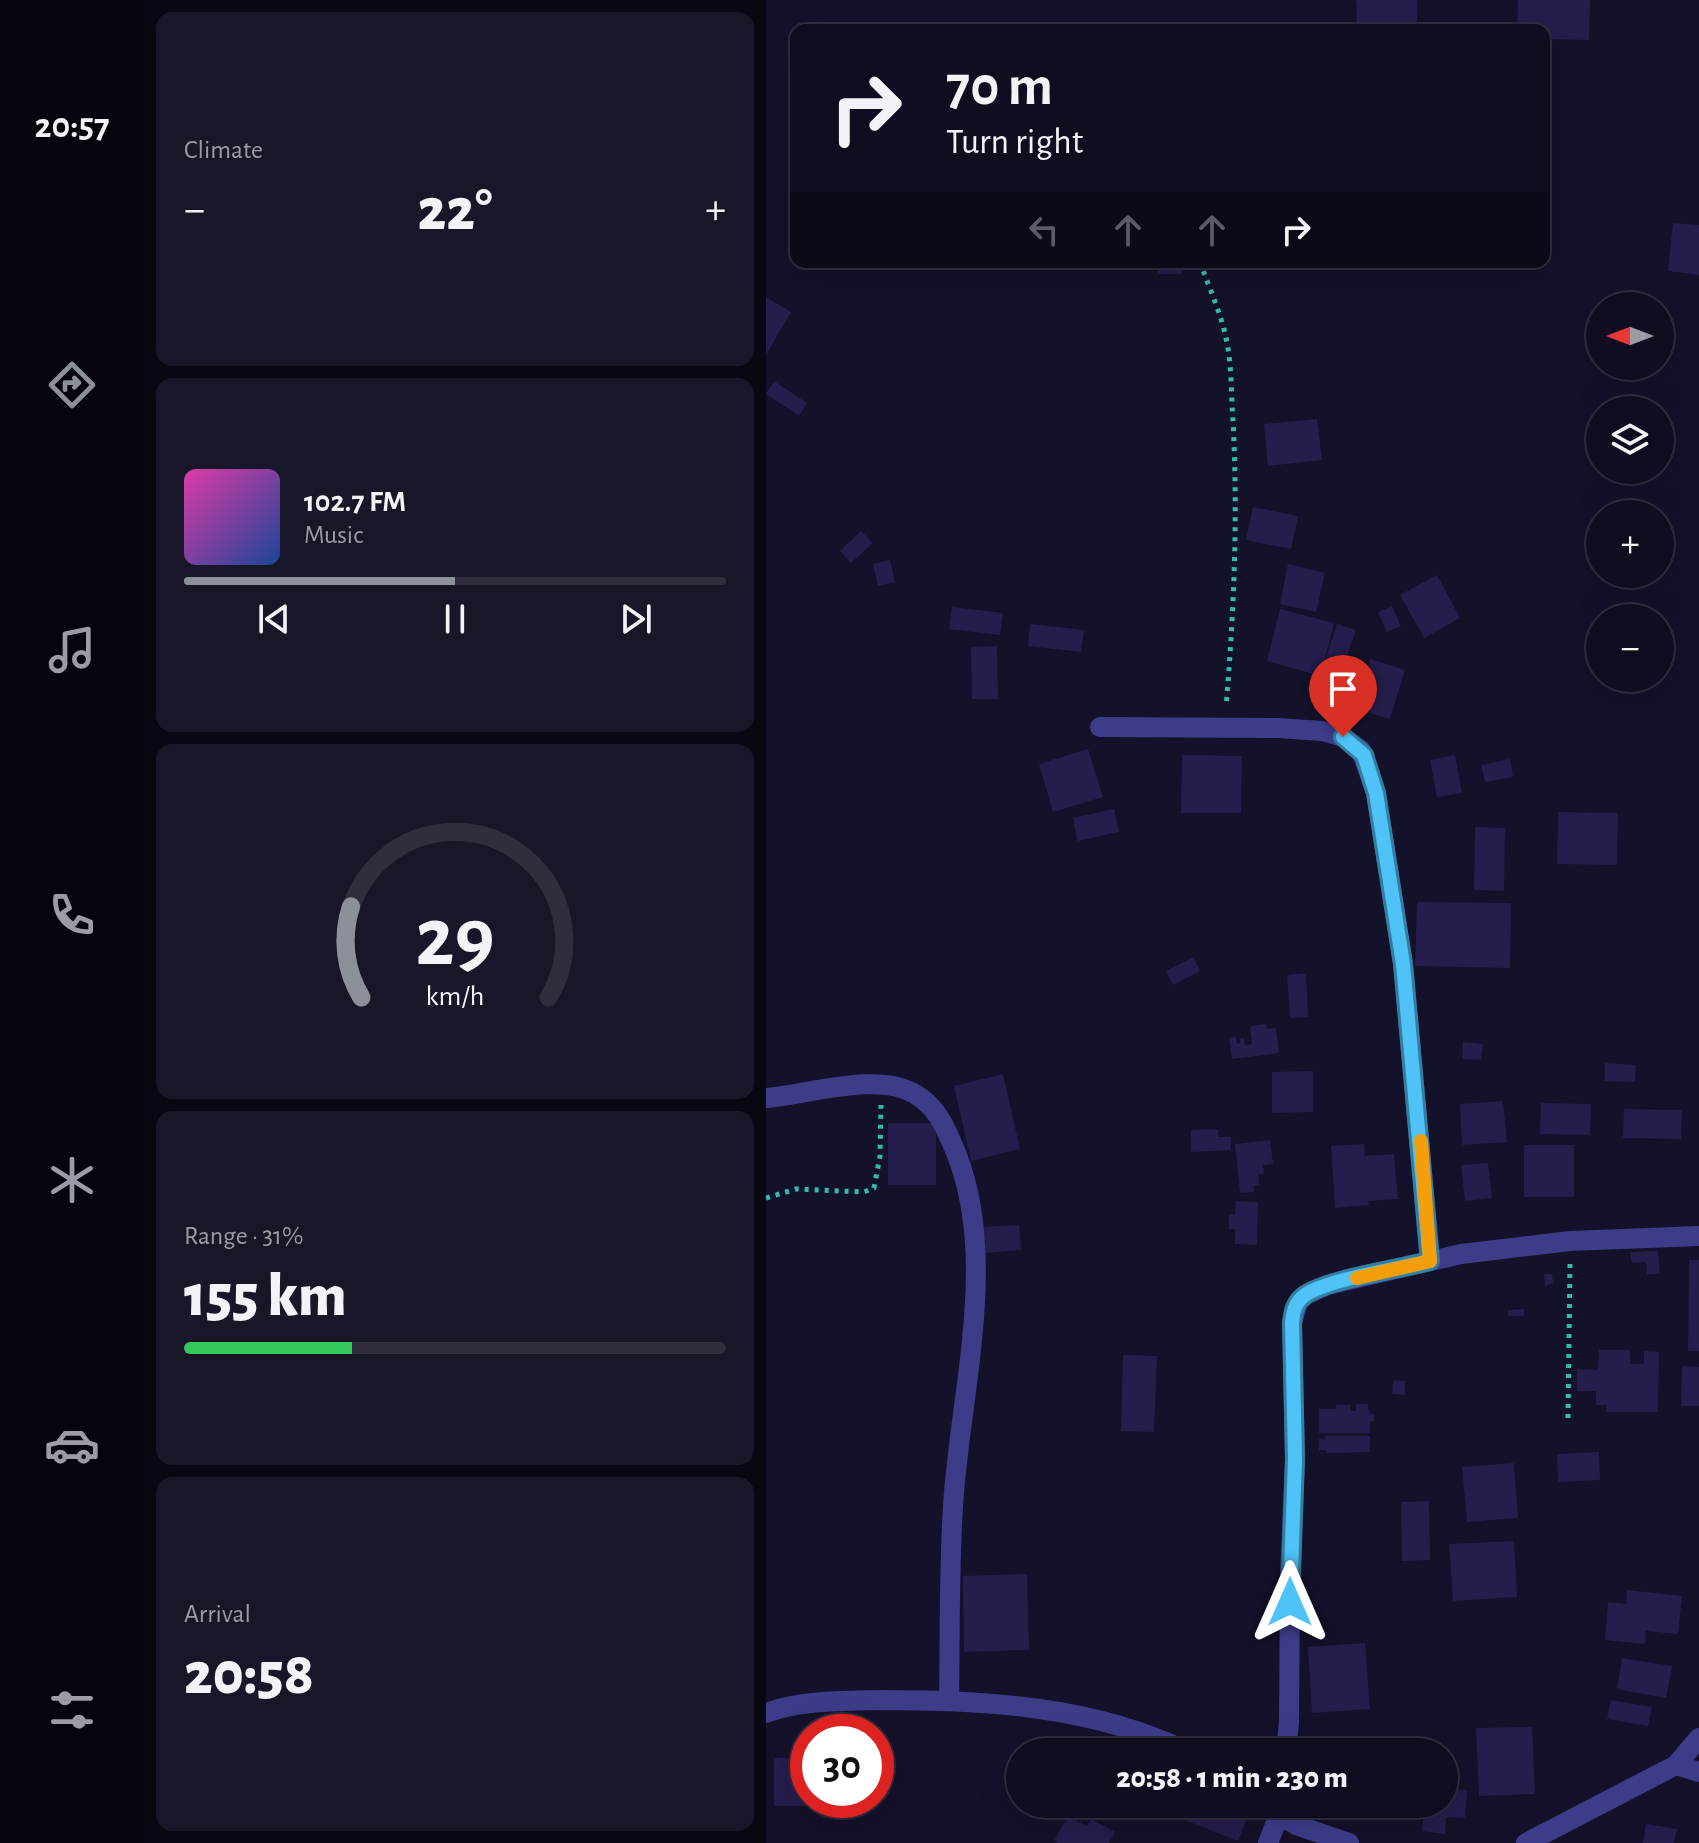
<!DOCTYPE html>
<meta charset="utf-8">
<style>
:root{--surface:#0f0d20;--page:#181629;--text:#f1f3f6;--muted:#9b9ca5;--line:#2f2d3e;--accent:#8c9099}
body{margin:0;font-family:"Alegreya Sans",sans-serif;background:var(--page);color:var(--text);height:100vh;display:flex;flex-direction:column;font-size:30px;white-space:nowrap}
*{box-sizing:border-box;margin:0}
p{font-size:26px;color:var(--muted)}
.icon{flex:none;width:44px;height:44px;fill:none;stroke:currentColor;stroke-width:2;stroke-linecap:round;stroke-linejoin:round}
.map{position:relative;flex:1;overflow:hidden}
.side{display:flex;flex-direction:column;gap:12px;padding:12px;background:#080712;width:622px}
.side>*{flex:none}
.guide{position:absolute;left:24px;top:24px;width:760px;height:244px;border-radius:16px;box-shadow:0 8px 32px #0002,0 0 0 2px var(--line);background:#0f0d20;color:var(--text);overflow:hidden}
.needle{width:52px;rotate:270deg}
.fabs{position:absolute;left:820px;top:292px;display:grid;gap:16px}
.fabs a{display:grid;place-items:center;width:88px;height:88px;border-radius:50%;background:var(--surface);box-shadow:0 8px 32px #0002,0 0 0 2px var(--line);font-size:40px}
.speed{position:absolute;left:24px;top:1714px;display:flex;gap:16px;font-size:40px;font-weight:700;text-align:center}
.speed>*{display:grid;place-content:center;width:104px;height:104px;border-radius:50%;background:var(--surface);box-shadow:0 8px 32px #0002,0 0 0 2px var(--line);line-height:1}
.speed .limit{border:12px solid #d22;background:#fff;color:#111}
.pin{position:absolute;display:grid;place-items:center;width:68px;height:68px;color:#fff;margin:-82px -34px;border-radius:50% 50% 50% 0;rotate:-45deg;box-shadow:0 0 8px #0007}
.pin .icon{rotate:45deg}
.me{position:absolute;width:88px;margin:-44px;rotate:0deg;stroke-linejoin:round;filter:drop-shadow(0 0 6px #0008)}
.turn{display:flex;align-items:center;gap:28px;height:168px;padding:0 24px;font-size:36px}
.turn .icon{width:104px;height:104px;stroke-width:2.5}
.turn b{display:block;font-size:56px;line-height:68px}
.lanes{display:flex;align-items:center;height:76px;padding:0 24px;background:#0003;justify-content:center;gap:40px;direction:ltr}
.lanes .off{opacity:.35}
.big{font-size:60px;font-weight:800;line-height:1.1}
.side .tile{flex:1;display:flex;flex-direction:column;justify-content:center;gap:12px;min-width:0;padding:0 28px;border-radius:16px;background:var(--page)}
.side .dial{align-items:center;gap:0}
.dial svg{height:208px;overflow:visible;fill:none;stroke:var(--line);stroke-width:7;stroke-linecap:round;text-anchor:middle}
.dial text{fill:var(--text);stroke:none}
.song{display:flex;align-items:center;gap:24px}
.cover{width:96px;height:96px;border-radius:12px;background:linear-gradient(135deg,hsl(320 70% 55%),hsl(220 70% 35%))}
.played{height:8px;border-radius:4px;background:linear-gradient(90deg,var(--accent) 50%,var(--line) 50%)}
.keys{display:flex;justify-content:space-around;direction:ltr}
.heat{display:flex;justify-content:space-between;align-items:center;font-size:44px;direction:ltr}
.charge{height:12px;border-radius:6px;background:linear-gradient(90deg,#34c759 31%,var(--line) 0)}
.trip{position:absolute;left:240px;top:1738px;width:452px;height:80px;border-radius:40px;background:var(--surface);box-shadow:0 8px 32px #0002,0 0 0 2px var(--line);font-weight:800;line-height:80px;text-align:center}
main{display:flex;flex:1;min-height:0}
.tab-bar{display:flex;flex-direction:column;width:144px;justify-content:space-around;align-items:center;background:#06050d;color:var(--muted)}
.tab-bar .icon{width:56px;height:56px}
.tab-bar .on{color:var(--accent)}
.tab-bar b{font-size:36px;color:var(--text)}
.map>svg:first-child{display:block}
</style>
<main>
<nav class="tab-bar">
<b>20:57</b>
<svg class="icon on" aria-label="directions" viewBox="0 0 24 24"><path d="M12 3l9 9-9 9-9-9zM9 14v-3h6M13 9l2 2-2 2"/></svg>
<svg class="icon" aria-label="music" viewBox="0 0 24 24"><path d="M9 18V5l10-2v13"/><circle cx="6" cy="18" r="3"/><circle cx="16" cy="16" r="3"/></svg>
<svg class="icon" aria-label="phone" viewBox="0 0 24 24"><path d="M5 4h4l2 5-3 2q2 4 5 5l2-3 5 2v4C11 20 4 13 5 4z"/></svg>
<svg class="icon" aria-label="climate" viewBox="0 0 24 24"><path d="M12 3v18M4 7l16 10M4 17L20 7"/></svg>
<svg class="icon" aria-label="car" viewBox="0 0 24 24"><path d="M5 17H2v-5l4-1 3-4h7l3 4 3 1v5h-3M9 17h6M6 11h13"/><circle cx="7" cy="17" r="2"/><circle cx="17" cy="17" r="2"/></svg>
<svg class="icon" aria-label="filters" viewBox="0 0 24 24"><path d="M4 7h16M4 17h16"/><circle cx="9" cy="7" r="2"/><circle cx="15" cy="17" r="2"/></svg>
</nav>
<section class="side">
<div class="tile"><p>Climate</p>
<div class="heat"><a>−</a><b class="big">22°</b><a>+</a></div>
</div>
<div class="tile">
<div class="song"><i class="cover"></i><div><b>102.7 FM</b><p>Music</p></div></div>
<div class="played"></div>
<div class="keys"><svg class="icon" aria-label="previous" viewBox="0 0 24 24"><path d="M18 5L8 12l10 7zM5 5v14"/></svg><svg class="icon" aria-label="pause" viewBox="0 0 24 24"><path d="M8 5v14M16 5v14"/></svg><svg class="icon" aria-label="next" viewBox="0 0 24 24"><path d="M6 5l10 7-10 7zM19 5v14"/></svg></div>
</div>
<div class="tile dial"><svg viewBox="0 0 100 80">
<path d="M14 69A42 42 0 1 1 86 69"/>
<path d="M14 69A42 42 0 0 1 10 34" stroke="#8c9099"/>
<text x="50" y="56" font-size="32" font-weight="700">29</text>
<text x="50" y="72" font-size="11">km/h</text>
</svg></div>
<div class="tile"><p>Range · 31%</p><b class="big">155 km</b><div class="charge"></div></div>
<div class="tile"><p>Arrival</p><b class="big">20:58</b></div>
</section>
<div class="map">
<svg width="933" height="1843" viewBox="0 0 933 1843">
<rect width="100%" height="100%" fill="#14112a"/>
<!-- building -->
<path fill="#251d4b" d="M590,0h61v30h-60z
M752,0h72l-1,40 -45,-1v-9h-27z
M907,223l26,2v50l-31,-4z
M392,262h24v12h-24z
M0,297l25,15 -25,43z
M8,381l33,22 -8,13 -33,-22z
M551,419l5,41 -54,6 -4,-42z
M487,507l45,9 -7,33 -45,-9z
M95,531l12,12 -22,20 -11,-12z
M124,560l5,22 -17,4 -5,-22z
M522,564l37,9 -9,39 -36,-8z
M671,575l23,43 -36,20 -24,-43z
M626,606l9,20 -14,6 -9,-20z
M186,607l51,6 -3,22 -51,-6z
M514,609l54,14 -11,44 14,-43 19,6 -18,51 -71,-20z
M264,624l54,6 -3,22 -53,-6z
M231,646l1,53h-26l-1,-52z
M604,659l35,11 -15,49 -34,-10z
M322,749l15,48 -50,15 -14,-48z
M416,755l60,1 -1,57h-60z
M689,755l7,38 -25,4 -7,-37z
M744,759l3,18 -28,5 -4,-17z
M348,809l5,23 -42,9 -4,-23z
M792,812l60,1 -1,52 -60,-1z
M709,827l30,1 -1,63 -30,-1z
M651,902l94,1 -1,65 -95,-2z
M427,957l7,14 -27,14 -7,-14z
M540,973l2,44 -18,1 -3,-43z
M500,1024l1,5 9,-1 3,25 -47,6 -3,-21 7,-1 1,7 3,-1v-5h4l1,7 7,-1 -2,-18z
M697,1042l20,2 -2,16 -19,-1z
M839,1063l31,2 -1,17 -30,-1z
M547,1071v41l-41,1v-41z
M237,1074l17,75 -49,12 -17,-75z
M737,1101l4,41 -45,3 -2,-41z
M775,1103l50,1 -1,31 -50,-1z
M858,1109l58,1 -1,29 -58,-1z
M122,1123h48v62h-48z
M452,1129v8h13v13l-40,2v-22z
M504,1140l3,24 -10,1 1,9h-6l1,11h-5v7l-14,1 -5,-49z
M598,1144l1,12 29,-2 4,45 -30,2 1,4 -34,3 -4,-62z
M758,1145h50v52h-50z
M722,1163l4,35 -27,3 -4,-36z
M470,1201l22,1 -1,43 -22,-1v-15h-6v-15h6z
M253,1225l2,25 -35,3 -2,-26z
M892,1251l2,23h-13l-1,-12 -14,1 -2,-11z
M923,1260h10v91h-11z
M778,1274h8l1,9 -8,3z
M758,1309v7h-16v-6z
M833,1350h31v14h14v-13l15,1 -1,60h-52v-7h-10v-14h-19v-22l21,1z
M357,1355l34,1 -3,76 -33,-1z
M916,1366l17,1v39h-18z
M627,1380l12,1v14l-13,-1z
M590,1404h12v6h2v4h4v7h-4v12h-51v-24h17v-4h14v6h6z
M559,1436h45v16l-44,1v-3h-7v-11h6z
M833,1452l1,28 -42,2 -1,-28z
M748,1463l4,55 -51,4 -5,-55z
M663,1501l1,59 -28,1 -1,-59z
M748,1541l3,56 -64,4 -4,-57z
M261,1574l2,76 -65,2 -1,-76z
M861,1590l55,6 -4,38 -32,-3 -1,13 -40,-4 3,-38 18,2z
M599,1643l5,66 -58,4 -4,-66z
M856,1658l50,8 -6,32 -49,-9z
M845,1700l41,7 -4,19 -41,-7z
M70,1723v9h-26v-8z
M766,1727l3,67 -56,2 -3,-68z
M461,1738l46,11 -1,3h-49z
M8,1758h34v42h16v6h-50z
M689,1789l12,1 -2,28 -19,-1 -1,17 -23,-3 3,-27h19v-8l10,1z
M378,1804h82l23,9 -11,28z
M629,1804h23l1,10h-24z
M302,1816l19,10 4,-7 24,13 -6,11h-52l-3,-2z
M880,1824l31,5 -3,14h-31z"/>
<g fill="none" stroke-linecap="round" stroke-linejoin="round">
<!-- path -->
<path stroke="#30bdb0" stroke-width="5" stroke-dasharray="4 6" stroke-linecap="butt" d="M434,262c9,26 22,53 27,81 5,25 4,53 6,78 5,95 1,192 -7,286
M0,1198l30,-9 68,3 10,-4 6,-32 1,-51
M802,1418l2,-156"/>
<!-- minor -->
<path stroke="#3d3c89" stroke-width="20" d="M334,727l178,1 44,3 21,6 18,13 15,43 27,171 27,297
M0,1098c41,-3 112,-27 149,-4 19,11 28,28 36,47 51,109 9,249 2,365 -4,64 -3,129 -4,194
M0,1713c35,-13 79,-12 116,-13 104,0 211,6 306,52
M520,1752l3,-30 1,-146 5,-117 -3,-136 6,-21 8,-7 21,-10 134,-31 109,-13 129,-5
M910,1765l23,7
M498,1804l32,21 53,18
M502,1843l11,-28 1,-11"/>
<!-- tertiary -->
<path stroke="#3d3c89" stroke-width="20" d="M760,1843l150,-78 23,-27"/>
</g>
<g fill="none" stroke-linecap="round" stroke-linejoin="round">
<!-- route casing -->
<g stroke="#337fa1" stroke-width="20">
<path id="route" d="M524,1602l5,-143 -3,-136c1,-11 3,-21 13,-28 24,-16 94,-26 125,-34l-27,-297 -27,-171 -12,-38 -21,-18"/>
</g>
<!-- route -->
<use href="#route" stroke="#4fc3f7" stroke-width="14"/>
<!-- slow -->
<path stroke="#f59e0b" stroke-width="14" d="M591,1278l73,-17 -9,-120"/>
</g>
</svg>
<div class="fabs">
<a><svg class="needle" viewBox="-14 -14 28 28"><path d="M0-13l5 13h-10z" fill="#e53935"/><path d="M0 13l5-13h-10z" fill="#9b9ca5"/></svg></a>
<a><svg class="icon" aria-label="layers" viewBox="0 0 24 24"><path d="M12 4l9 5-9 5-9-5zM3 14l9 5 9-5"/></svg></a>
<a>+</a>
<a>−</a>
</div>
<div class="speed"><div class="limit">30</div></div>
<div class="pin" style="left:577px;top:737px;background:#d93025"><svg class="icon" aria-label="arrive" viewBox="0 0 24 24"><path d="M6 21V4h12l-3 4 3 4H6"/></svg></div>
<svg class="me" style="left:524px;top:1602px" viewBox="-20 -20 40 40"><path d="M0-17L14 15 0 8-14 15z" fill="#4fc3f7" stroke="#fff" stroke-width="4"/></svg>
<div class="trip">20:58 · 1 min · 230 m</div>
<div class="guide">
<div class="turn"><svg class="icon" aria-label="right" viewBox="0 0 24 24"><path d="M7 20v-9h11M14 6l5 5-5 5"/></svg><div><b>70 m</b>Turn right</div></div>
<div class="lanes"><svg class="icon off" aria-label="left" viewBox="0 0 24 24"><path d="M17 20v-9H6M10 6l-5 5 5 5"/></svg><svg class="icon off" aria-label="ahead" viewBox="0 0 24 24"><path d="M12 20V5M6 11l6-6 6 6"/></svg><svg class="icon off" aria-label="ahead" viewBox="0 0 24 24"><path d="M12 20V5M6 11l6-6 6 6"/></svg><svg class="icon" aria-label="right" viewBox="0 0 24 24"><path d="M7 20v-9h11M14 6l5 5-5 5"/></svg></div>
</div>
</div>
</main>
